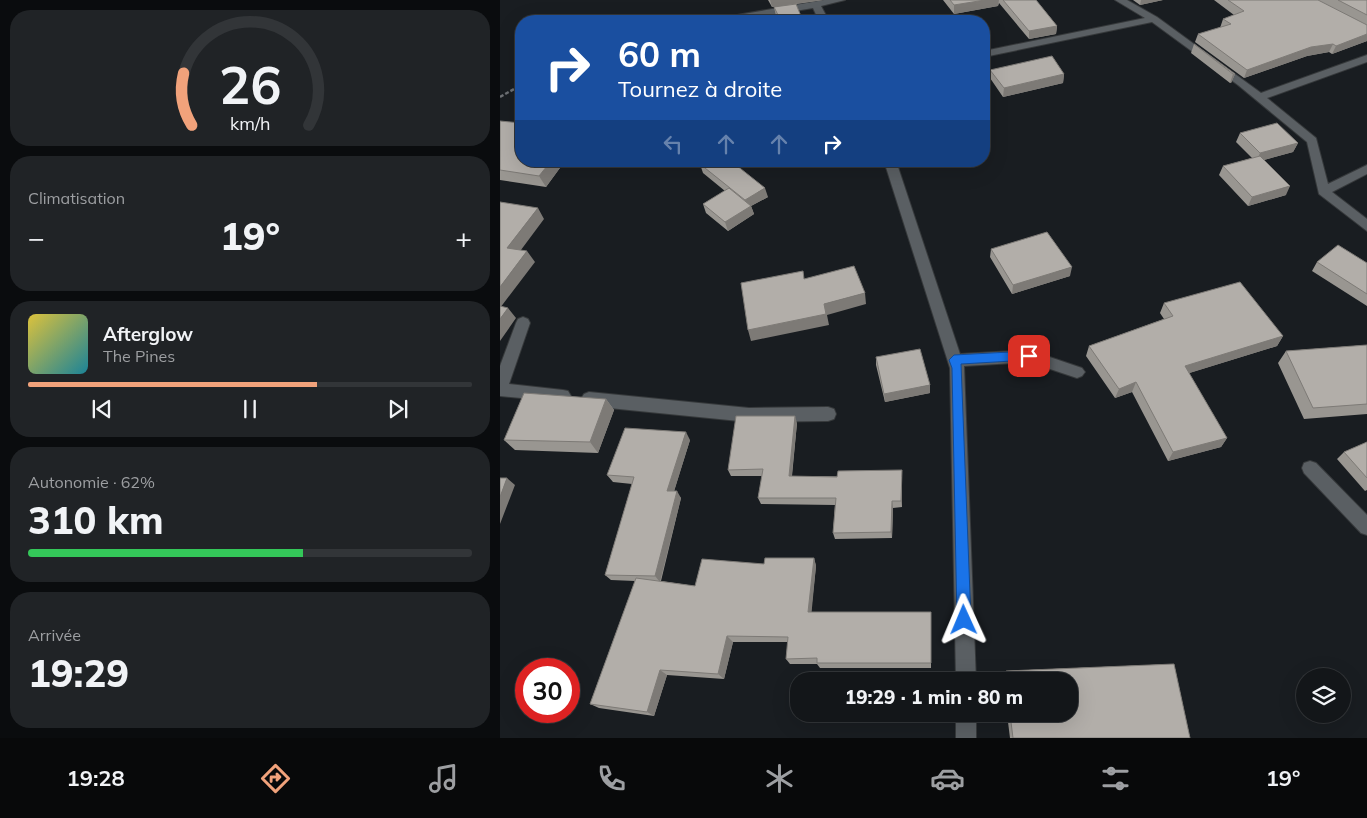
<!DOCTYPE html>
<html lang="fr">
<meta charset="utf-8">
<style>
:root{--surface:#131619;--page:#202326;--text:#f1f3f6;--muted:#9d9fa2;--line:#323538;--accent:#f1a27b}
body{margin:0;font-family:Mulish,sans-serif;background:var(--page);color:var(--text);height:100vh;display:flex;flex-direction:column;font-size:19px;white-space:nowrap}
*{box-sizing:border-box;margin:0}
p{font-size:16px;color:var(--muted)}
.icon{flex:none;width:28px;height:28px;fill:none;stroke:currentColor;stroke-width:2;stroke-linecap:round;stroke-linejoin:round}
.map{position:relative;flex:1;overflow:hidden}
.sheet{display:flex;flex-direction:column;gap:10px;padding:10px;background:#0a0c0e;width:500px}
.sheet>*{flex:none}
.top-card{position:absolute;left:15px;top:15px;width:475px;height:152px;border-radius:20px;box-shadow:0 5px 20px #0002,0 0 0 1px var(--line);background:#1a4fa0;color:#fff;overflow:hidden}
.buttons{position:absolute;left:796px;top:668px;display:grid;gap:10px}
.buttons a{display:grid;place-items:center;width:55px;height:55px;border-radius:50%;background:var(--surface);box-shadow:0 5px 20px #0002,0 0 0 1px var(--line);font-size:25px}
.speed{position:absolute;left:15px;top:658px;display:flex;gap:10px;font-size:25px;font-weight:700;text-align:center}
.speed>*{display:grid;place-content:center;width:65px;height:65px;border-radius:50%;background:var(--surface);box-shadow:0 5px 20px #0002,0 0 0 1px var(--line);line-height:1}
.speed .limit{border:8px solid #d22;background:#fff;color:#111}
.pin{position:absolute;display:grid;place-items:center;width:42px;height:42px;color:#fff;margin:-21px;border-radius:10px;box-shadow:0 2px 8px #0006}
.me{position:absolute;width:55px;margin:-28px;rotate:359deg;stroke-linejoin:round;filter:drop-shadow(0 0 4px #0008)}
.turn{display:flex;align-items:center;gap:18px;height:105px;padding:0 20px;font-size:22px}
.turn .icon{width:65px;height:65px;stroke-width:2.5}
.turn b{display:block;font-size:35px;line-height:42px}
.lanes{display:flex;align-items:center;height:48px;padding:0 20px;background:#0003;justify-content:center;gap:25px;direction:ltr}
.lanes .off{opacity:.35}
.big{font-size:38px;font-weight:800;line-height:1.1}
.sheet .widget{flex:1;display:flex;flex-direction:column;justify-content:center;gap:8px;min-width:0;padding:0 18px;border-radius:20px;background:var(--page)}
.sheet .dial{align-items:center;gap:0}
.dial svg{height:130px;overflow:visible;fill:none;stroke:var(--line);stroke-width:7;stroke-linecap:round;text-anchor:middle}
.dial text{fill:var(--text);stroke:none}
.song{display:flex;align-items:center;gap:15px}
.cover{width:60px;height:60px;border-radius:8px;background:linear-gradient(135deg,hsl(50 70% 55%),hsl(190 70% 35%))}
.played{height:5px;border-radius:2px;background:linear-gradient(90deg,var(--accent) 65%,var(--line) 65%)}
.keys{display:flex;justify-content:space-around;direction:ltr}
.heat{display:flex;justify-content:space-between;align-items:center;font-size:28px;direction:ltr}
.charge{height:8px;border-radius:4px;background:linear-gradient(90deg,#34c759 62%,var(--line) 0)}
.trip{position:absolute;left:290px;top:672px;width:288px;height:50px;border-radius:20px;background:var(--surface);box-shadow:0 5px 20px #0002,0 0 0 1px var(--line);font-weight:800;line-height:50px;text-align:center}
.dock{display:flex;height:80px;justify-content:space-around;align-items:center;background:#08090a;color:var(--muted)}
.dock .icon{width:35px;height:35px}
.dock .current{color:var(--accent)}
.dock b{font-size:22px;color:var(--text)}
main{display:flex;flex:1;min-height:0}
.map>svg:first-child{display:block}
</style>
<main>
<section class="sheet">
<div class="widget dial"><svg viewBox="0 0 100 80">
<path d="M14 69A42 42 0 1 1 86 69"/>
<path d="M14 69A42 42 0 0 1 9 37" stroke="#f1a27b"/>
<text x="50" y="56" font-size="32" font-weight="700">26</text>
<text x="50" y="72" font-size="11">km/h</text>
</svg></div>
<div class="widget"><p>Climatisation</p>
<div class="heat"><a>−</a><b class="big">19°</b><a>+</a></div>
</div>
<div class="widget">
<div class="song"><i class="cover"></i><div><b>Afterglow</b><p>The Pines</p></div></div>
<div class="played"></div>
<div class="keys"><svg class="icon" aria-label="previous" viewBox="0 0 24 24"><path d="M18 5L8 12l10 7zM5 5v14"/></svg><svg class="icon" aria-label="pause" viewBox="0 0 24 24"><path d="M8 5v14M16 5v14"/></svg><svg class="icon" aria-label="next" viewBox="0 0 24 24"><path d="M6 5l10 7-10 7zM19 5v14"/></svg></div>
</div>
<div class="widget"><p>Autonomie · 62%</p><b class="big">310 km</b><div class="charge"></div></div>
<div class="widget"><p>Arrivée</p><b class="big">19:29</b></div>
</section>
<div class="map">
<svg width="867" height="738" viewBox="0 0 867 738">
<rect width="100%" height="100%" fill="#191d21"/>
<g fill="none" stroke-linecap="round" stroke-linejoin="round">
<!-- minor casing -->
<g stroke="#36393b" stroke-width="2">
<path id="minor" d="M324,0h21l-24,6 8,15h-10l-6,-13 -78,13h-20l5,-3z
M615,0h12l30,17 104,76 106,-38v7l-100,36 49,40 12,46 39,-19v9l-35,18 35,27v12l-48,-37 -12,-52 -69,-57 -86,-63 -168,35v-6l161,-33z
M384,161h12l64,193 69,-4 53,18 3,4 -3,4 -5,2 -48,-16 -65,4 12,315h-20l-6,-313z
M23,317l5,2 2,4 -21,61 54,6 5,1 3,5 -3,5 -5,1 -63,-6v-30l16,-43 2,-4z
M89,392l160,16 79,-1 6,2 2,5 -2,5 -6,2 -79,1 -160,-16 -5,-2 -3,-5 3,-5z
M810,461l6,2 51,52v20l-6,-2 -57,-60 -2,-5 2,-5z
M456,714h20v24h-20z"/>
</g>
<!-- path -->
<path stroke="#6e7175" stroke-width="2.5" stroke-dasharray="4 2" stroke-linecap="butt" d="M0,97l21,-12"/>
<!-- minor -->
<use href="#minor" fill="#5a5f63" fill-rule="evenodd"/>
</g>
<!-- wall -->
<path fill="#999691" d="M268,0h55l-27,4 7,17h-24l-3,-5 -2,-9 19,-3 -21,3z
M443,0h93l21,26 -1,8 -27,5 -30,-36 -1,3 -44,8z
M633,0h30l-23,5z
M714,0h153v41l-35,13 -3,-2 -22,4 -63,22 -49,-36 3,-8 22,-6 3,-9 11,-4z
M694,44l41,30 -4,9h-1l-39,-30z
M490,70l74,4 -1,9 -60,14 -13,-19z
M0,121l65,40 -19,26 -46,-7z
M740,133l58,10 -5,9 -29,8 22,35 -38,11 -29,-31 4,-9 29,-8 -16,-16z
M200,164l68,33 -17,9 3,8 -26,17 -22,-18 -3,-9 22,-13 -22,-18z
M491,249l79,27 -58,18 -22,-37z
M817,262l50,1v43l-55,-35z
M664,303l119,33 -6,10 -88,27 38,65 -6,9 -53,14 -36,-69 -17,6 -29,-42 3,-10 75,-27 -4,-6z
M867,345v69l-63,5 -26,-56 8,-12z
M376,357l54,36 -45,9 -9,-37z
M106,399l8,11 -16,43 -83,-3 -11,-10z
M297,423l-5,53 110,1v30l-9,1 -1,30 -57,1 -2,-6 2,-28 -74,-1 -3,-6 4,-22h-31l-3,-6z
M190,440l-16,51 7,7 -20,83 34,5 69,-22 50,-6 2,8 -5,46h120v56h-111l-3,-4h-27l-4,-5 2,-17h-55l-9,37 -57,-4 -13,41 -55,-8 -9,-4 45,-123 -24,-1 -6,-5 27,-91 -19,-2 -6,-7z
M867,442v48l-2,1 -28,-32 7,-7z
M674,664l16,74h-180l-3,-24h62v-33h-65v-4l2,-6z"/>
<!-- shaded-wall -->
<path fill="#7d7a76" d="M270,0h53l-51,7z
M485,0h14l-1,6 -44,8v-9z
M641,0h22l-23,5z
M557,26l-1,8 -27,5v-8z
M867,34v7l-35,13 4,-8z
M833,44l-4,8 -22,4 -63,22 3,-8 64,-23z
M564,74l-1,9 -60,14 1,-9z
M733,74h2l-4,9h-1z
M798,143l-5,9 -37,10 4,-9z
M51,161h14l-19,26 -7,-11z
M790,186l-4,9 -38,11 4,-9z
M265,188l3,9 -17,9 3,8 -26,17 -3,-9 22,-14 -2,-8z
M38,208l6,11 -29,39 -8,-10z
M27,251l8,11 -35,46v-21z
M572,267l-2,9 -58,18 1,-9z
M365,293l1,11 -39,11 2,10 -78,16 -3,-11 76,-26z
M8,308l8,10 -16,23v-22z
M783,336l-6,10 -97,30 5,-10z
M636,382l-4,10 -17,6 4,-9z
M430,385v8l-45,9 -1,-8z
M106,399l8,11 -16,43 -8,-11z
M295,416l2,7 -6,60 -2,-7z
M186,432l4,8 -18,58 -5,-7z
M727,438l-6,9 -53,14 5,-9z
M402,470v37l-1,-6z
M7,478l8,7 -15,39v-27z
M177,491l4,7 -21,84 -5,-6z
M392,501l1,7 -1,30 -1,-6z
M314,558l2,8 -5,52 -3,-6z
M227,636l6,6 -9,37 -6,-5z
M160,670l7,5 -13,41 -7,-4z"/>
<!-- building -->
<path fill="#b2aea9" stroke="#7d7a76" d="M450,0h35l-31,5z
M503,0h33l21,26 -28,5z
M728,0h90l49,25v9l-31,12 -3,-2 -22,3 -64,23 -49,-36 33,-10 -8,-5 21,-8z
M838,0h29v15z
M296,4l7,17h-22l-7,-14z
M442,18l2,3h-13z
M694,44l41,30h-2z
M552,56l12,18 -60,14 -14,-18z
M0,121l21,2v38h30l-12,15 -39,-6z
M777,123l21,20 -38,10 -20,-20z
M760,156l30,30 -38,11 -29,-31z
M206,161h25l34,27 -20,12 -45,-36z
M229,188l22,18 -26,16 -22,-18z
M0,202l38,6 -31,40 20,3 -27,36z
M547,232l25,35 -59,18 -22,-36z
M838,245l29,18v31l-50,-32z
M354,266l11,27 -41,11 2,10 -78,16 -7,-47 62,-12 1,8z
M740,282l43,54 -98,30 42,72 -54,14 -37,-70 -17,7 -30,-43 84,-30 -9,-13z
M0,306l8,2 -8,11z
M867,345v59l-54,4 -27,-57z
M420,349l10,36 -46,9 -8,-37z
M24,393l82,6 -16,43 -86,-2z
M236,416h59l-6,60 48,1 1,-6 64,-1 -1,31h-9l-1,31 -58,1 3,-35h-78l5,-29 -35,1z
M125,428l61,4 -19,59h10l-22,85 -50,-1 29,-98 -27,-2z
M867,442v36l-23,-26z
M0,478h7l-7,19z
M265,558h49l-6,54h123v51h-114v-5l-31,1 2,-22 -61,-1 -9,38 -58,-4 -13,42 -57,-8 46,-126 59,8 7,-27 62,5z
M674,664l16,74h-177l-3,-24h59v-33h-62l-1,-10z"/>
<!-- route -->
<path fill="#1a73e8" stroke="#114b97" d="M529,351l5,5 -5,4 -68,4 10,256 -2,6 -5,2 -5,-2 -2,-6 -5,-252 -3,-8 5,-5z"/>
</svg>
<div class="buttons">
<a><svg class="icon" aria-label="layers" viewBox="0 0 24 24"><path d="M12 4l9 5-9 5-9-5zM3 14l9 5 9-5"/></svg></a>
</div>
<div class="speed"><div class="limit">30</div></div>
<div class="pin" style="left:529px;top:356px;background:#d93025"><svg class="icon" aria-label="arrive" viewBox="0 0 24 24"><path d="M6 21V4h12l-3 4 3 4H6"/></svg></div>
<svg class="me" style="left:464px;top:620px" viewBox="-20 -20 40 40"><path d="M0-17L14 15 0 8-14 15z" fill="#1a73e8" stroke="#fff" stroke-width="4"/></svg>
<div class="trip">19:29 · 1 min · 80 m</div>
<div class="top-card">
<div class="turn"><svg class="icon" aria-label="right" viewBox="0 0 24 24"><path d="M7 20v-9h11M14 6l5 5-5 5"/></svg><div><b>60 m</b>Tournez à droite</div></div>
<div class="lanes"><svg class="icon off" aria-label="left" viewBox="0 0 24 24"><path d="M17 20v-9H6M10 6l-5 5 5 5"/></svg><svg class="icon off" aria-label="ahead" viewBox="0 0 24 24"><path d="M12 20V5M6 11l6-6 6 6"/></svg><svg class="icon off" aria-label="ahead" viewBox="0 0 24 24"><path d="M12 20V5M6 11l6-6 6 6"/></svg><svg class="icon" aria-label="right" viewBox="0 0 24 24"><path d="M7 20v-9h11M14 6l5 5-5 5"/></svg></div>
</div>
</div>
</main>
<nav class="dock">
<b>19:28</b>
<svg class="icon current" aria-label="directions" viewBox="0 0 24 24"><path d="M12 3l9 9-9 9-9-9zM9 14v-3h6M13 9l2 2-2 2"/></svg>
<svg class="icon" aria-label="music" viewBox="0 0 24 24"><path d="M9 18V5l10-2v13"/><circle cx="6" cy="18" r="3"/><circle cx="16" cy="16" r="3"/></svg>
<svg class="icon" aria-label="phone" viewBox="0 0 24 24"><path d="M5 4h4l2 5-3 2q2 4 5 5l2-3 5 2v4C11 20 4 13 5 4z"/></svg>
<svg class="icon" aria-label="climate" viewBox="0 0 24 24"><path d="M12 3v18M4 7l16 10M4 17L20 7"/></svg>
<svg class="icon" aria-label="car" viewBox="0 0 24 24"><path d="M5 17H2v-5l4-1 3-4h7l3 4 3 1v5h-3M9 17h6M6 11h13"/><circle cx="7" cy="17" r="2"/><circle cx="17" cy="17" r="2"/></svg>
<svg class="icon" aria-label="filters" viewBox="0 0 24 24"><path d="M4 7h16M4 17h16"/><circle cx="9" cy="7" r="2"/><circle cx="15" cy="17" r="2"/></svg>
<b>19°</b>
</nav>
